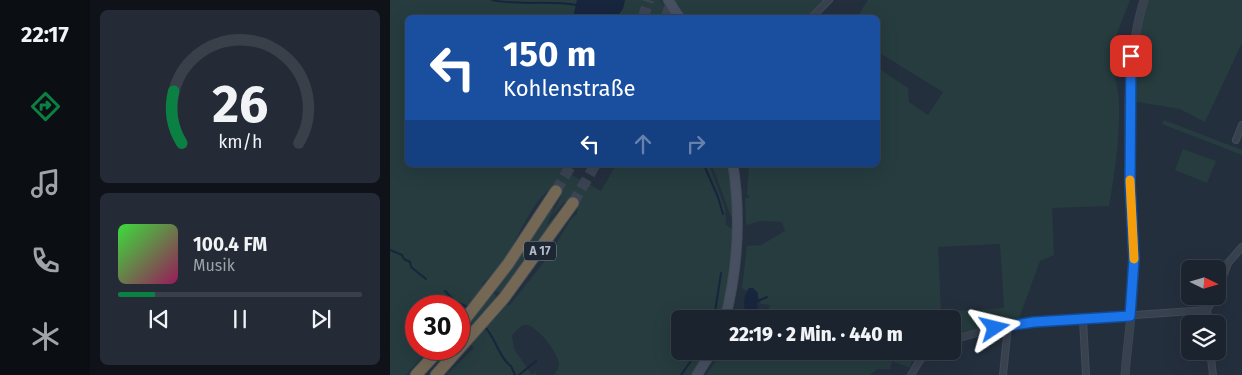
<!DOCTYPE html>
<html lang="de">
<meta charset="utf-8">
<style>
:root{--surface:#1b232e;--page:#242b36;--text:#f1f3f6;--muted:#a0a4aa;--line:#39404a;--accent:#0b8043}
body{margin:0;font-family:"Fira Sans",sans-serif;background:var(--page);color:var(--text);height:100vh;display:flex;flex-direction:column;font-size:19px;white-space:nowrap}
*{box-sizing:border-box;margin:0}
p{font-size:16px;color:var(--muted)}
.icon{flex:none;width:28px;height:28px;fill:none;stroke:currentColor;stroke-width:2;stroke-linecap:round;stroke-linejoin:round}
.map{position:relative;flex:1;overflow:hidden}
.sheet{display:flex;flex-direction:column;gap:10px;padding:10px;background:#0f1319;width:300px}
.sheet>*{flex:none}
.guide{position:absolute;left:15px;top:15px;width:475px;height:152px;border-radius:8px;box-shadow:0 5px 20px #0002,0 0 0 1px var(--line);background:#1a4fa0;color:#fff;overflow:hidden}
.needle{width:32px;rotate:95deg}
.tools{position:absolute;left:791px;top:260px;display:grid;gap:10px}
.tools a{display:grid;place-items:center;width:45px;height:45px;border-radius:8px;background:var(--surface);box-shadow:0 5px 20px #0002,0 0 0 1px var(--line);font-size:25px}
.speed{position:absolute;left:15px;top:295px;display:flex;gap:10px;font-size:25px;font-weight:700;text-align:center}
.speed>*{display:grid;place-content:center;width:65px;height:65px;border-radius:50%;background:var(--surface);box-shadow:0 5px 20px #0002,0 0 0 1px var(--line);line-height:1}
.speed .limit{border:8px solid #d22;background:#fff;color:#111}
.pin{position:absolute;display:grid;place-items:center;width:42px;height:42px;color:#fff;margin:-21px;border-radius:10px;box-shadow:0 2px 8px #0006}
.me{position:absolute;width:55px;margin:-28px;rotate:80deg;stroke-linejoin:round;filter:drop-shadow(0 0 4px #0008)}
.turn{display:flex;align-items:center;gap:18px;height:105px;padding:0 15px;font-size:22px}
.turn .icon{width:65px;height:65px;stroke-width:2.5}
.turn b{display:block;font-size:35px;line-height:42px}
.lanes{display:flex;align-items:center;height:48px;padding:0 15px;background:#0003;justify-content:center;gap:25px;direction:ltr}
.lanes .off{opacity:.35}
.sheet .card{flex:1;display:flex;flex-direction:column;justify-content:center;gap:8px;min-width:0;padding:0 18px;border-radius:8px;background:var(--page)}
.sheet .dial{align-items:center;gap:0}
.dial svg{height:130px;overflow:visible;fill:none;stroke:var(--line);stroke-width:7;stroke-linecap:round;text-anchor:middle}
.dial text{fill:var(--text);stroke:none}
.song{display:flex;align-items:center;gap:15px}
.cover{width:60px;height:60px;border-radius:8px;background:linear-gradient(135deg,hsl(120 70% 55%),hsl(330 70% 35%))}
.played{height:5px;border-radius:2px;background:linear-gradient(90deg,var(--accent) 15%,var(--line) 15%)}
.keys{display:flex;justify-content:space-around;direction:ltr}
.trip{position:absolute;left:281px;top:310px;width:290px;height:50px;border-radius:8px;background:var(--surface);box-shadow:0 5px 20px #0002,0 0 0 1px var(--line);font-weight:800;line-height:50px;text-align:center}
main{display:flex;flex:1;min-height:0}
.tab-bar{display:flex;flex-direction:column;width:90px;justify-content:space-around;align-items:center;background:#0b0e12;color:var(--muted)}
.tab-bar .icon{width:35px;height:35px}
.tab-bar .on{color:var(--accent)}
.tab-bar b{font-size:22px;color:var(--text)}
.map>svg:first-child{display:block}
</style>
<main>
<nav class="tab-bar">
<b>22:17</b>
<svg class="icon on" aria-label="directions" viewBox="0 0 24 24"><path d="M12 3l9 9-9 9-9-9zM9 14v-3h6M13 9l2 2-2 2"/></svg>
<svg class="icon" aria-label="music" viewBox="0 0 24 24"><path d="M9 18V5l10-2v13"/><circle cx="6" cy="18" r="3"/><circle cx="16" cy="16" r="3"/></svg>
<svg class="icon" aria-label="phone" viewBox="0 0 24 24"><path d="M5 4h4l2 5-3 2q2 4 5 5l2-3 5 2v4C11 20 4 13 5 4z"/></svg>
<svg class="icon" aria-label="climate" viewBox="0 0 24 24"><path d="M12 3v18M4 7l16 10M4 17L20 7"/></svg>
</nav>
<section class="sheet">
<div class="card dial"><svg viewBox="0 0 100 80">
<path d="M14 69A42 42 0 1 1 86 69"/>
<path d="M14 69A42 42 0 0 1 9 37" stroke="#0b8043"/>
<text x="50" y="56" font-size="32" font-weight="700">26</text>
<text x="50" y="72" font-size="11">km/h</text>
</svg></div>
<div class="card">
<div class="song"><i class="cover"></i><div><b>100.4 FM</b><p>Musik</p></div></div>
<div class="played"></div>
<div class="keys"><svg class="icon" aria-label="previous" viewBox="0 0 24 24"><path d="M18 5L8 12l10 7zM5 5v14"/></svg><svg class="icon" aria-label="pause" viewBox="0 0 24 24"><path d="M8 5v14M16 5v14"/></svg><svg class="icon" aria-label="next" viewBox="0 0 24 24"><path d="M6 5l10 7-10 7zM19 5v14"/></svg></div>
</div>
</section>
<div class="map">
<svg width="852" height="375" viewBox="0 0 852 375">
<rect width="100%" height="100%" fill="#242f3e"/>
<!-- green -->
<path fill="#263c3f" fill-rule="evenodd" d="M0,0h187l-3,13 2,4 -168,1v147h160l-3,6 36,20 15,-26h93l16,43 1,17 6,4c9,26 -5,63 -10,90h-42v32h29l-16,24h-139c2,-3 5,-7 5,-11 0,-10 -24,-42 -35,-39 -4,1 -8,6 -12,10l2,14 18,26 3,-3 2,3h-91l28,-27 -15,-16v-26h-43v43h13l-23,26h-16zM161,189l10,8 -10,20 13,-15 14,3 -1,9 -6,5 -23,38 -39,49 -27,-22c10,-8 25,-27 32,-41 8,-15 22,-46 37,-54z
M235,0h35l12,17 -55,1z
M285,0h149l-18,18 -120,-1z
M478,0h262c-5,15 -18,41 -18,54 1,16 6,33 7,49 1,35 -4,69 -10,103l-57,2 2,47 -14,6 -23,63 -64,16 -1,-21h-187l5,-14 -9,-1 -5,-13 -3,-3 -6,3 -5,-3 5,-42 14,-1 24,-14 -3,-9 -21,-1 -15,4 -1,-26 5,-2 -3,-3 2,-29h129v-97l30,20 1,14 19,13 15,-23 -65,-40v-34l-21,-1zM610,244l4,64 -63,4 -3,-65z
M757,0h95v43l-37,79 -25,-13 -48,-8 1,-41z
M774,120l78,30v5l-80,-31z
M793,149l33,12 -9,22 -32,-13z
M322,165h18l3,54 -3,-5z
M161,208h3l-7,17 13,-14 -60,83 -5,-4z
M333,351h200l-7,7 -3,-2 -3,12 -18,-7 -2,8h-12l-9,6h-163z"/>
<!-- water -->
<path fill="#17263c" d="M187,0h48l-2,9 -6,8h-41l-2,-3z
M359,288h4l5,5 -1,19 -5,6 -5,-1c-4,-8 -4,-22 2,-29z"/>
<g fill="none" stroke-linecap="round" stroke-linejoin="round">
<!-- stream -->
<path stroke="#17263c" stroke-width="2" d="M102,0c28,6 57,0 84,5
M314,165l14,32 5,17
M0,250l12,5 2,4 6,3 1,5 15,12
M55,291l10,10 14,7
M368,301l9,-4
M324,319l7,-46
M94,326c11,10 16,34 27,40l4,9
M129,375l17,-14
M291,375l17,-24"/>
<!-- motorway-tunnel -->
<path stroke="#3a4453" stroke-width="11" stroke-dasharray="11 5.5" stroke-linecap="butt" d="M253,18l6,-18
M276,18l6,-18
M166,191l15,-26
M183,203l22,-38"/>
<!-- minor casing -->
<g stroke="#414a57" stroke-width="8">
<path id="minor" d="M421,18l18,-18
M846,140l6,-15
M828,290l10,-27 14,-16
M817,310l8,-14
M817,310l2,14
M693,320l3,55
M562,340l43,-12 39,-6 173,-12
M820,351l3,24
M521,375l9,-15 10,-9
M613,375l5,-49"/>
</g>
<!-- tertiary casing -->
<g stroke="#414a57" stroke-width="9">
<path id="tertiary" d="M735,375c3,-39 10,-78 9,-118 -2,-85 -15,-174 10,-257"/>
</g>
<!-- secondary casing -->
<g stroke="#414a57" stroke-width="11">
<path id="secondary" d="M278,0l12,18
M335,319c13,-51 16,-102 8,-154
M307,375l15,-24"/>
</g>
<!-- motorway casing -->
<g stroke="#434c59" stroke-width="13">
<path id="motorway" d="M69,327l49,-63 48,-73
M26,375l24,-26
M46,375l68,-77 69,-95"/>
</g>
<!-- minor -->
<use href="#minor" stroke="#38414e" stroke-width="6"/>
<!-- tertiary -->
<use href="#tertiary" stroke="#38414e" stroke-width="8"/>
<!-- secondary -->
<use href="#secondary" stroke="#465061" stroke-width="9"/>
<!-- motorway -->
<use href="#motorway" stroke="#746855" stroke-width="11"/>
</g>
<g fill="none" stroke-linecap="round" stroke-linejoin="round">
<!-- route casing -->
<g stroke="#114b97" stroke-width="12">
<path id="route" d="M605,328l39,-6 96,-6 4,-57 -4,-75 1,-128"/>
</g>
<!-- route -->
<use href="#route" stroke="#1a73e8" stroke-width="9"/>
<!-- slow -->
<path stroke="#f59e0b" stroke-width="9" d="M740,180l4,79"/>
</g>
<g text-anchor="middle" dominant-baseline="central" stroke-width="5" stroke-linejoin="round" paint-order="stroke">
<!-- shield labels -->
<rect fill="#1d2633" stroke="#878f9c" stroke-width="1" x="134" y="241.5" width="32" height="19" rx="4"/>
<g font-size="12" font-weight="bold" fill="#b4bcc9">
<text x="150" y="251">A 17</text>
</g>
</g>
</svg>
<div class="tools">
<a><svg class="needle" viewBox="-14 -14 28 28"><path d="M0-13l5 13h-10z" fill="#e53935"/><path d="M0 13l5-13h-10z" fill="#a0a4aa"/></svg></a>
<a><svg class="icon" aria-label="layers" viewBox="0 0 24 24"><path d="M12 4l9 5-9 5-9-5zM3 14l9 5 9-5"/></svg></a>
</div>
<div class="speed"><div class="limit">30</div></div>
<div class="pin" style="left:741px;top:56px;background:#d93025"><svg class="icon" aria-label="arrive" viewBox="0 0 24 24"><path d="M6 21V4h12l-3 4 3 4H6"/></svg></div>
<svg class="me" style="left:605px;top:328px" viewBox="-20 -20 40 40"><path d="M0-17L14 15 0 8-14 15z" fill="#1a73e8" stroke="#fff" stroke-width="4"/></svg>
<div class="trip">22:19 · 2 Min. · 440 m</div>
<div class="guide">
<div class="turn"><svg class="icon" aria-label="left" viewBox="0 0 24 24"><path d="M17 20v-9H6M10 6l-5 5 5 5"/></svg><div><b>150 m</b>Kohlenstraße</div></div>
<div class="lanes"><svg class="icon" aria-label="left" viewBox="0 0 24 24"><path d="M17 20v-9H6M10 6l-5 5 5 5"/></svg><svg class="icon off" aria-label="ahead" viewBox="0 0 24 24"><path d="M12 20V5M6 11l6-6 6 6"/></svg><svg class="icon off" aria-label="right" viewBox="0 0 24 24"><path d="M7 20v-9h11M14 6l5 5-5 5"/></svg></div>
</div>
</div>
</main>
